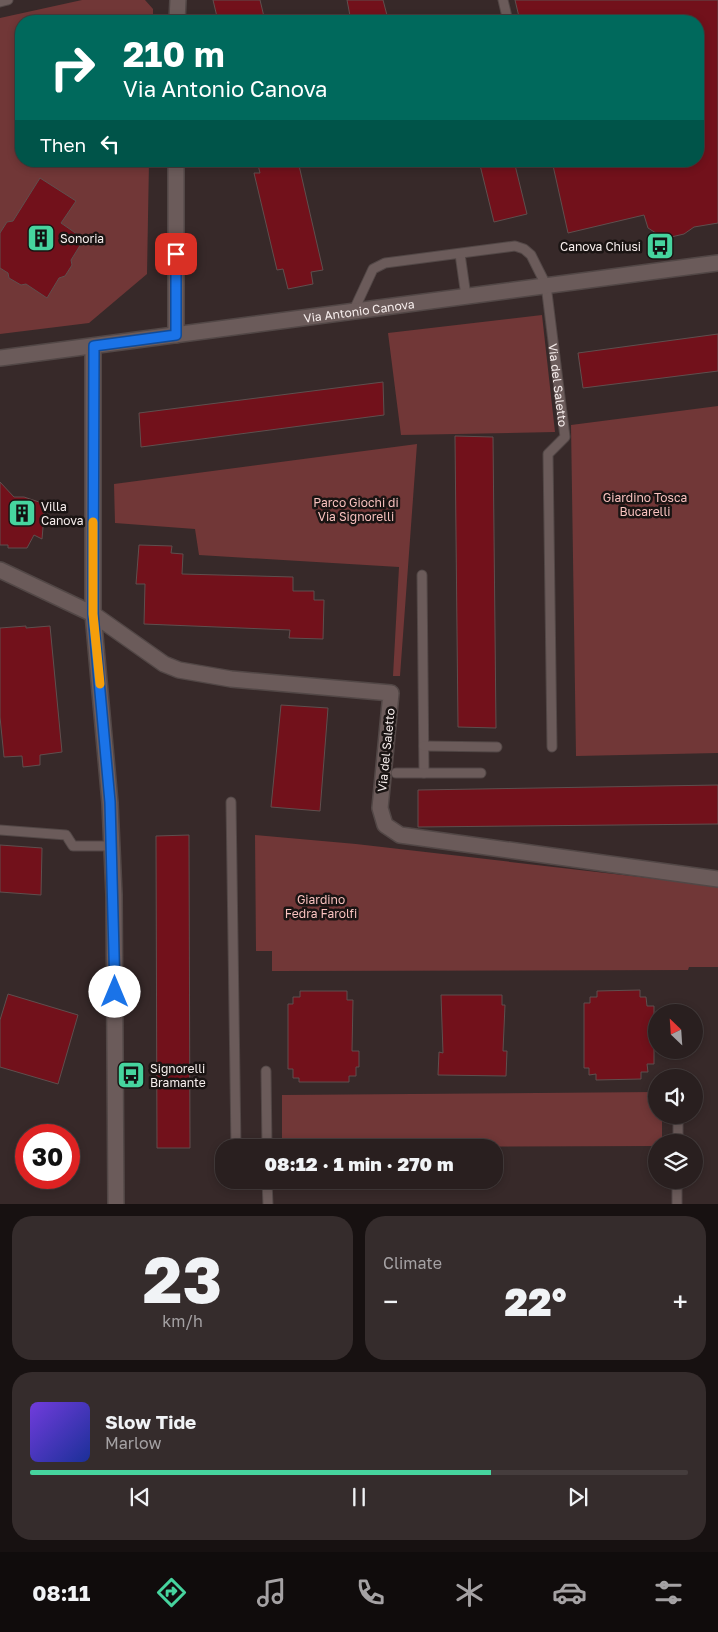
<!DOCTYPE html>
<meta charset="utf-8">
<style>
:root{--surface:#291f1f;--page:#352c2c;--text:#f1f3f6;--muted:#a5a2a4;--line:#453d3d;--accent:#46d49e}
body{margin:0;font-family:"Golos Text",sans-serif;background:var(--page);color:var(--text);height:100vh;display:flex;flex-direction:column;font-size:19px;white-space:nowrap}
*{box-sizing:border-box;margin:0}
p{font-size:16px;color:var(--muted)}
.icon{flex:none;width:28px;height:28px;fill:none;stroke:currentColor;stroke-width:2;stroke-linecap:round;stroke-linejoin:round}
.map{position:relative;height:1204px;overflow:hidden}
.side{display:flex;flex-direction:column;gap:12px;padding:12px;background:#171111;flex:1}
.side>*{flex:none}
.top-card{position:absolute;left:15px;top:15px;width:689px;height:152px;border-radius:20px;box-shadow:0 2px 8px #0003,0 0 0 1px var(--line);background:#00695c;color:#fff;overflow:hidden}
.needle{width:32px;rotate:335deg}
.fabs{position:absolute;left:648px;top:1004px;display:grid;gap:10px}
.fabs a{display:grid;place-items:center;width:55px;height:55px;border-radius:50%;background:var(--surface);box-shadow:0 2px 8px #0003,0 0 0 1px var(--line);font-size:25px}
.speed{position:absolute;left:15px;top:1124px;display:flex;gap:10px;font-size:25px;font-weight:700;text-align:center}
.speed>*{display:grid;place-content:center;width:65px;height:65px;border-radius:50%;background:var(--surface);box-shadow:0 2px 8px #0003,0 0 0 1px var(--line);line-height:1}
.speed .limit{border:8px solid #d22;background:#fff;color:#111}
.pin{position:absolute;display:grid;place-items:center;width:42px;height:42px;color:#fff;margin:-21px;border-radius:10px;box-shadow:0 2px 8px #0006}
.me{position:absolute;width:55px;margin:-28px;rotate:0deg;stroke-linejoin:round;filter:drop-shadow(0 0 4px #0008)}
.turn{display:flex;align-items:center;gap:18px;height:105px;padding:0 25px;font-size:22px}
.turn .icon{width:65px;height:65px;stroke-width:2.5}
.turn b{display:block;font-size:35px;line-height:42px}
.then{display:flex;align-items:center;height:48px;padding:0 25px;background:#0003;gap:10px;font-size:19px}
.big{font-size:38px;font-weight:800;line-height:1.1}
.side .tile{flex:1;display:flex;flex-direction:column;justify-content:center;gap:8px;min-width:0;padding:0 18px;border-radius:20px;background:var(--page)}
.side .dial{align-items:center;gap:0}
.dial b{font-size:65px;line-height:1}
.song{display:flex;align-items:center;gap:15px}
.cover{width:60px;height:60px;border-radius:8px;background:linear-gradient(135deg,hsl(260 70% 55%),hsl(230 70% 35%))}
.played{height:5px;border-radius:2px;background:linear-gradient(90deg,var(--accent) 70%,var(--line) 70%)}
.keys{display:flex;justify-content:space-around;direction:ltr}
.heat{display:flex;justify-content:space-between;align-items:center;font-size:28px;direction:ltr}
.side .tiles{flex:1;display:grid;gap:12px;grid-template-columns:1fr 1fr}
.tile:last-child{grid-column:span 2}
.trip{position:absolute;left:215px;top:1139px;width:288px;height:50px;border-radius:20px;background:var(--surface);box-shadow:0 2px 8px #0003,0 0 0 1px var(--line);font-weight:800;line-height:50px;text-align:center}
.tabs{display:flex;height:80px;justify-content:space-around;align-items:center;background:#100c0c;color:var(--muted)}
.tabs .icon{width:35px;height:35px}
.tabs .active{color:var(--accent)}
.tabs b{font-size:22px;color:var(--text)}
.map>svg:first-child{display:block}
</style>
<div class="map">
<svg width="718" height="1205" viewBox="0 0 718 1205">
<rect width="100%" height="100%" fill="#372929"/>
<!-- green -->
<path fill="#713737" d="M82,0h63l8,9v12h-132v140h128l-2,113 -58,49 -89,11v-316z
M542,315l13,117 -154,3 -13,-102z
M718,406v347l-142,3 -5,-331z
M417,444l-17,232h-7l6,-109 -200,-12 -4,-26 -80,-6 -1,-39z
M255,835l101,9 362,42v81h-29l-1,3 -416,1v-20h-16z
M656,1092v23h6v27h-6v4l-374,1v-52z"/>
<!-- building -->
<path fill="#72111b" stroke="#5f4f4e" d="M213,0h47l5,21h-47z
M347,0h36l5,19 -37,2z
M515,0h203v223l-24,4 -10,7 -13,3 -12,-2 -11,-7 -4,-13 -76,18 -16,-72h146v-140h-178z
M257,161h41l25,109 -12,2 2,12 -25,5 -5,-20 -6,1 -23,-97h6z
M479,161h35l13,53 -33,8z
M40,178l36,23 -15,22 23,16 -13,21 1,5 -7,11 -6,2 -12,20 -21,-14 -5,1 -12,-7 -1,-5 -8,-5v-35l7,-11 6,-1z
M718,334v37l-135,17 -5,-35z
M383,382l1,33 -243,32 -2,-34z
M455,436l38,1 3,291 -38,-1z
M0,482l14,15h10l21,7 -3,35 -8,-4 -7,13h-19v-3h-8z
M139,545l33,1 -1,7 12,1 -1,20 111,3v14h21v9h10l-1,39 -34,-1 1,-8 -146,-6 1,-40h-9z
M26,626v2l24,-2 12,126 -22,3v10l-17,2 -1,-11 -18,1 -4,-40v-89z
M281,705l47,3 -8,103 -49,-4z
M718,785v39l-300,3v-37z
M189,835l1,313h-33l-1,-312z
M0,845l42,3 -1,47 -41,-3z
M640,990v7h6l1,9h7v58h-7l1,8h-7v7l-45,1v-6l-7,1v-7h-5v-65h6v-6h7v-6z
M300,991h47v9h6l-1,51h7v16h-3v9h-7v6h-50v-4h-6v-9h-5v-65h5v-7h7z
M8,994l70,21 -20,69 -58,-17v-47z
M441,995h61v10h3l-2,46h4l-1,25 -68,-1 1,-23 4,1z"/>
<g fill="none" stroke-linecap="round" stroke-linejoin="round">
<!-- service casing -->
<g stroke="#524746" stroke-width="11">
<g id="service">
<path d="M503,0l5,21"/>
<path d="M0,2l8,-2"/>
<path d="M460,254l6,42"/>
<path id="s1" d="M353,312l20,-43 12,-6 130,-17 9,3 7,6 15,30 19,152 -17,17 4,293"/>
<path d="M422,575l2,198"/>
<path d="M424,746l73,1"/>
<path d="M396,773h85"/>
<path d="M231,802l5,346"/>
<path d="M0,830l66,5 7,11h39"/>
<path d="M266,1071l1,77"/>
<path d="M678,1142v-27"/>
<path d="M267,1180l1,25"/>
<path d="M677,1205v-25"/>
</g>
</g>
<!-- minor casing -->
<g stroke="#524746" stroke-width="18">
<path id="minor" d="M177,21l1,-21
M176,335v-174
M93,346v268l17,189 4,92 2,310
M0,570l93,44 71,50 15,6 52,9 160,14 -11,115 5,17 15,10 318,44"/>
</g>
<!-- tertiary casing -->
<g stroke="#524746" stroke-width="18">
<g id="tertiary">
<path id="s2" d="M0,358l718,-95"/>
</g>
</g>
<!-- service -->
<use href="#service" stroke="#6b5b5a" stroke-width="9"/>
<!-- minor -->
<use href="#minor" stroke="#6b5b5a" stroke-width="15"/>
<!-- tertiary -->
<use href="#tertiary" stroke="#6b5b5a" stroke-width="15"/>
</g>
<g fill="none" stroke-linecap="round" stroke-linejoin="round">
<!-- route casing -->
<g stroke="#114b97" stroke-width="12">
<path id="route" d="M115,992l-5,-190 -17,-188 1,-268 82,-11v-81"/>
</g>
<!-- route -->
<use href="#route" stroke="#1a73e8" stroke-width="9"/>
<!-- slow -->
<path stroke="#f59e0b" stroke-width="9" d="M93,522v92l7,70"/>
</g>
<!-- icons -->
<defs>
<g id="building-square" transform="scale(1.4375)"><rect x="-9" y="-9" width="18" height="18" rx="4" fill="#46d49e" stroke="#1a1413"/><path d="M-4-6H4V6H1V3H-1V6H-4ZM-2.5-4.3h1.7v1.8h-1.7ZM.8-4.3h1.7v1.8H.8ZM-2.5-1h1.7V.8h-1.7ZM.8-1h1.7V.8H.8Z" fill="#111"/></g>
<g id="bus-square" transform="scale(1.4375)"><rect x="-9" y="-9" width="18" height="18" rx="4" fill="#46d49e" stroke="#1a1413"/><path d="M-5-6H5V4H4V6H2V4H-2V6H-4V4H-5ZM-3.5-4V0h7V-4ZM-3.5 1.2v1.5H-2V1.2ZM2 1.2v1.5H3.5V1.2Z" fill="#111"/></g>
</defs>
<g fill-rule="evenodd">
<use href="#building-square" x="41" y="238"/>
<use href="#bus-square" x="660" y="246"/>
<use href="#building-square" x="22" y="513"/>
<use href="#bus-square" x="131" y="1075"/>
</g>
<g text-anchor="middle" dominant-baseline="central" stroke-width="5" stroke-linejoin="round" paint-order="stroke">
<!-- poi labels -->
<g font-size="12" fill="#f7eeed" stroke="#1a1413" text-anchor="start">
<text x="60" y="238">Sonoria</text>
<text x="641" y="246" text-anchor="end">Canova Chiusi</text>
<text x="41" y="506">Villa<tspan x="41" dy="14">Canova</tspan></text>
<text x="150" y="1068">Signorelli<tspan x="150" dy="14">Bramante</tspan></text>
</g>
<!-- street labels -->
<g font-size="12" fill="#f7eeed" stroke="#1a1413">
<text stroke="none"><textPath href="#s2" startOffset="362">Via Antonio Canova</textPath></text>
<text stroke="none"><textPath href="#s1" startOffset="345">Via del Saletto</textPath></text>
<text transform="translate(386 750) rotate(-84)">Via del Saletto</text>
</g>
<!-- park labels -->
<g font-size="12" fill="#f9c2bf" stroke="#1a1413">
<text x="645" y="497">Giardino Tosca<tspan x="645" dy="14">Bucarelli</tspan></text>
<text x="356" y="502">Parco Giochi di<tspan x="356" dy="14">Via Signorelli</tspan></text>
<text x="321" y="899">Giardino<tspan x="321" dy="14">Fedra Farolfi</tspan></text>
</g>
</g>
</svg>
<div class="fabs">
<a><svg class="needle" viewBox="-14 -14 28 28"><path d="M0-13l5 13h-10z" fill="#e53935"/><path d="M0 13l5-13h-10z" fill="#a5a2a4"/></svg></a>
<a><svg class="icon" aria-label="sound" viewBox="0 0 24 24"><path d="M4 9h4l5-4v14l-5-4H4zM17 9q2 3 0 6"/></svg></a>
<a><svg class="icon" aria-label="layers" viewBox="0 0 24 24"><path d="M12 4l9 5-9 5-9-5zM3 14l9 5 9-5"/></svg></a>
</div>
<div class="speed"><div class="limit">30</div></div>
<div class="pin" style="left:176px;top:254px;background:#d93025"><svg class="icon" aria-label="arrive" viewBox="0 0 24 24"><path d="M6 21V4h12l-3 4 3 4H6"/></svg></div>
<svg class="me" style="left:115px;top:992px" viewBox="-20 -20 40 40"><circle r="19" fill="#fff"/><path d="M0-13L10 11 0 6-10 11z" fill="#1a73e8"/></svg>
<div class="trip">08:12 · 1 min · 270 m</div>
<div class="top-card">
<div class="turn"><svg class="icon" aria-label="right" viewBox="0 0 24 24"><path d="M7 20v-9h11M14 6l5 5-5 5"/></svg><div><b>210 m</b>Via Antonio Canova</div></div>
<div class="then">Then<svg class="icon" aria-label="left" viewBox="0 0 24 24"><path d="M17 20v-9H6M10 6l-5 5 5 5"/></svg></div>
</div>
</div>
<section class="side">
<div class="tiles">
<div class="tile dial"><b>23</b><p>km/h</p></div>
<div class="tile"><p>Climate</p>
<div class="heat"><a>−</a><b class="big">22°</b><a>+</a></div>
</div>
<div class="tile">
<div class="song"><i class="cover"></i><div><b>Slow Tide</b><p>Marlow</p></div></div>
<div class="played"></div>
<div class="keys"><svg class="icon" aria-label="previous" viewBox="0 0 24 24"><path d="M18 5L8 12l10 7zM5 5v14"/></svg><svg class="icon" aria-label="pause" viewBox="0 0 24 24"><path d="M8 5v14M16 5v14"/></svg><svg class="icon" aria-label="next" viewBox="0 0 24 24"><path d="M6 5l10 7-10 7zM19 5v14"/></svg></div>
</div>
</div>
</section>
<nav class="tabs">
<b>08:11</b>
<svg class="icon active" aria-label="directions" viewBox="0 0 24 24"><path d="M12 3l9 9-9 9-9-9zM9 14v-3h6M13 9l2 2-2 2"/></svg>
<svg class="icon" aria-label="music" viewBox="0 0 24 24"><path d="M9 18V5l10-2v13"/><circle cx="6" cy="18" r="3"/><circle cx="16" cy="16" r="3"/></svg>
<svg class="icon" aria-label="phone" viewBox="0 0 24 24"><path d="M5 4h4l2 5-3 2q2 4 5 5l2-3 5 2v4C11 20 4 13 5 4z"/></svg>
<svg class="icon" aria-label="climate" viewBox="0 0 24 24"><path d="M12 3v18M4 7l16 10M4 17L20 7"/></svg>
<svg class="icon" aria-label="car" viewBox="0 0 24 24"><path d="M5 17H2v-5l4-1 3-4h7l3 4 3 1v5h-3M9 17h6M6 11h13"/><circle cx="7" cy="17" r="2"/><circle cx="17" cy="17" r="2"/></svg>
<svg class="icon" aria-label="filters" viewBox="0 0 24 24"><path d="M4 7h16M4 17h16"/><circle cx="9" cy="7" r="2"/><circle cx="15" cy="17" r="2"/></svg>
</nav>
